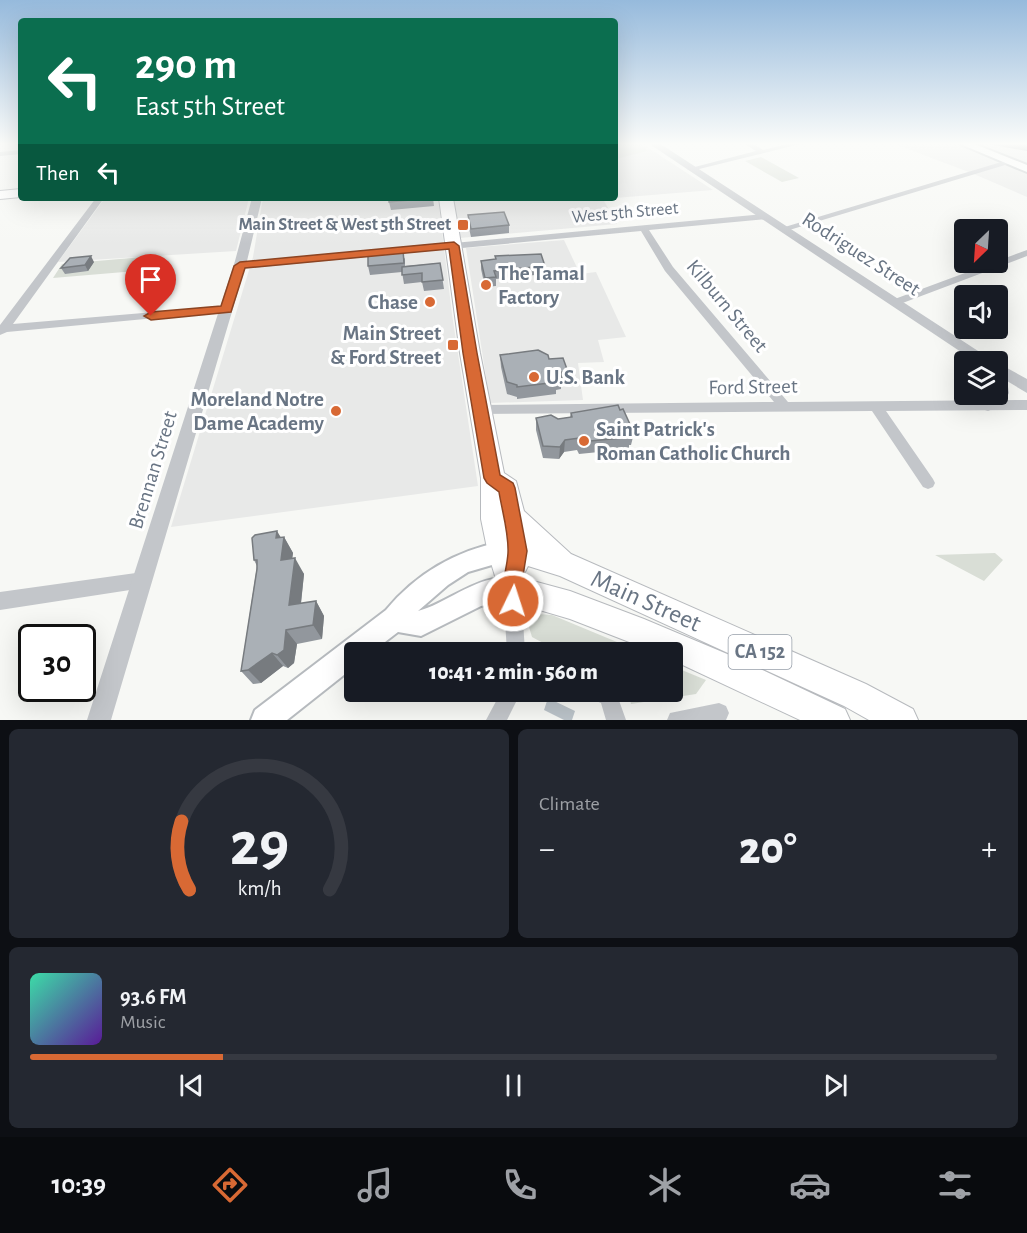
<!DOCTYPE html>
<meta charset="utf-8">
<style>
:root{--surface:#171b24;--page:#242831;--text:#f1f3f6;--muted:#9ea1a6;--line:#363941;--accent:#d86934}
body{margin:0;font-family:"Alegreya Sans",sans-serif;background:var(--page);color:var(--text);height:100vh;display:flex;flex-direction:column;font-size:22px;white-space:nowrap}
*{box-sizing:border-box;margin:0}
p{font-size:20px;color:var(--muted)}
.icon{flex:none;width:33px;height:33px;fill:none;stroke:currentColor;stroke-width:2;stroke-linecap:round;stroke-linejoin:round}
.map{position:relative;height:720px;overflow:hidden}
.panel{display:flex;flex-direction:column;gap:9px;padding:9px;background:#0d0f14;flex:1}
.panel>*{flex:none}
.top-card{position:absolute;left:18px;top:18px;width:600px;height:183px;border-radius:6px;box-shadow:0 6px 24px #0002;background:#0b6e4f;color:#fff;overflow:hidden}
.needle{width:39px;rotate:205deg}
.fabs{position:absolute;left:954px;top:219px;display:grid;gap:12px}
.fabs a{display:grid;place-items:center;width:54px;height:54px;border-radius:6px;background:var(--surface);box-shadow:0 6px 24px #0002;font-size:30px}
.speed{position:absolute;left:18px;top:624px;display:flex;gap:12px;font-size:30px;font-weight:700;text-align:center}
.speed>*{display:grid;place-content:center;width:78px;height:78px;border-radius:50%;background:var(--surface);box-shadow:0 6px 24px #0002;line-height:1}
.speed .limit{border:3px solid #111;border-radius:9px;background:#fff;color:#111}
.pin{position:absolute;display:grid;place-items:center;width:51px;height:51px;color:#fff;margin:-62px -26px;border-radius:50% 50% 50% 0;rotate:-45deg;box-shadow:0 0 6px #0007}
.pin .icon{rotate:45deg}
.me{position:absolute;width:66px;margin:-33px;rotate:4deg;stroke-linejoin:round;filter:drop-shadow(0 0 4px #0008)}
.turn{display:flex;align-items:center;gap:21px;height:126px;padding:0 18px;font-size:27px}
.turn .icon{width:78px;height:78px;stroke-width:2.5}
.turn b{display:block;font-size:42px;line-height:51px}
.then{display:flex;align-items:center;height:57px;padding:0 18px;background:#0003;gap:12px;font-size:22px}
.big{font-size:45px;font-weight:800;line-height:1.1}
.panel .widget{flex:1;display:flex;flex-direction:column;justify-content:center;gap:9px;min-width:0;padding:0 21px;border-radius:9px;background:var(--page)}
.panel .dial{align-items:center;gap:0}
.dial svg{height:156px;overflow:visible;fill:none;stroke:var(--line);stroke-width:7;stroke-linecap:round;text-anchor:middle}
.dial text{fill:var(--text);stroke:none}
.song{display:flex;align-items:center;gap:18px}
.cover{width:72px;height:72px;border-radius:9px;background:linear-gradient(135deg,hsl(160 70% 55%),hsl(270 70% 35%))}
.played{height:6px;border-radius:3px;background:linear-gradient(90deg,var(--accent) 20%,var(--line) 20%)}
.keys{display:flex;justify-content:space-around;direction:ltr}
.heat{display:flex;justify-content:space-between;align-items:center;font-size:33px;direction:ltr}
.panel .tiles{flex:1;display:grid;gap:9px;grid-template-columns:1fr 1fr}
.widget:last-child{grid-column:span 2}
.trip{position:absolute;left:344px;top:642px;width:339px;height:60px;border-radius:6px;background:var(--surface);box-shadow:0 6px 24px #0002;font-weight:800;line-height:60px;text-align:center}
.tabs{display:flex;height:96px;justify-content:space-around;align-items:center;background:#090b0e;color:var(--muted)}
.tabs .icon{width:42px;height:42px}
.tabs .active{color:var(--accent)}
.tabs b{font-size:27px;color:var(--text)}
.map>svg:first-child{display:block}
</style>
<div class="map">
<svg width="1027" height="720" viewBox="0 0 1027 720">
<rect width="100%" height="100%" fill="#f7f8f5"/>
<!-- built -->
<path fill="#e8e9e8" d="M615,143h26l72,47 -98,8v-31l3,-1 -3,-2z
M892,143h135v54l-53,-23z
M105,198h144l-13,53 -178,11z
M263,198h175l14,116 26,172 -307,41 82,-270z
M450,198h163l-10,1 14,25 -157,14z
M564,240l16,34 16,-2 30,65 -28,3 6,22 -26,1 5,37 -93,3 -24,-155z"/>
<!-- green -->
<path fill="#d9ded6" d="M615,143h24l7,5 1,3 -31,8z
M761,157l38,21 -17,4 -37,-21z
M143,257l-7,14 -83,7 9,-14z
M995,553l8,7 -19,21 -49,-26z
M538,614l14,1 89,37h-81l-28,-15 -3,-10z
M672,666l34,14 -10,14 -65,10 -3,-12h44z"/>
<!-- water -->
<path fill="#bcc4ca" d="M548,698l27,13 -3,9h-8l-20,-10z"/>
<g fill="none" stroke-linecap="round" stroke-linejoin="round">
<!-- secondary casing -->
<g stroke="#b6babe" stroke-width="4">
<path id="secondary" d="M958,143h14l55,22v7z
M501,542l8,4 3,7 -3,7 -41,12 -20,13 -30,26c30,-7 68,-44 102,-30l4,8 -4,8 -39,9 -60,30 -23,-4 -26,20h-18v15l-67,53h-36l4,-10 131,-100c30,-36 69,-59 115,-68z"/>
</g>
<!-- primary casing -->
<g stroke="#b7babe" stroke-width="2">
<path id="primary" d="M21,189v8l-21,2v-8z
M439,198h14l27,155 24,120 12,8 8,30 47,43 295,130 47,25 5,11h-49l-25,-14 -284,-130 -32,-10 -3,6 -4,2 1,4 48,13 74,28 95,40 106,50 5,11h-50l-128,-60v-8h-17l-85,-33 -68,-20 -14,-46 -7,-34v-41l-21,-125z"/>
</g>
<!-- minor -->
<path fill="#c3c6ca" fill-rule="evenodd" d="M743,143h9l11,7 28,-7h13l-113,28 -4,-2 69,-18z
M21,150v4l-21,2v-4z
M1008,160l7,2 -229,69 -3,1 -5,-3z
M96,198h8l-91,126 213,-18 5,3 -1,2 -223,21 -7,3v-10z
M764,214l3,1v4l-118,11 24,37 115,135 239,-2v10l-141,1 47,68 2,4 -2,4 -5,2 -5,-2 -51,-76 -397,3 -2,-4 2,-4 5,-1 294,-3 -109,-131 -24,-40 -401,38 -5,-3 5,-3z
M1027,250v6l-127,48 -4,1 -5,-3 1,-2z
M143,572l6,2 2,6 -2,6 -6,2 -143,22v-18z
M512,581l6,2 3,6 4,63h-18l-4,-63 3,-6z
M501,692h20l-14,28h-21z
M588,692h28l10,28h-20l-5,-17 -10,-4z
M719,703l7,3 3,7 -3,7h-59l3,-7z"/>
<!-- tertiary -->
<path fill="#c3c6ca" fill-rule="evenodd" d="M648,143h11l336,219h-19z
M252,198h10l-15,63 -136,459h-24l148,-459z
M998,363l29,16v14l-20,-12 2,12 -7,12 -14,6 -6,-2 -2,-4 12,-11h6z"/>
<!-- secondary -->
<use href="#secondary" fill="#fff" fill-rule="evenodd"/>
<!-- primary -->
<use href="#primary" fill="#fff" fill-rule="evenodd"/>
</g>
<!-- wall -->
<path fill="#92979d" d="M982,143h45v8z
M433,198l1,8 -43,4 -2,-8z
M468,215l41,10v8l-38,4 -3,-13z
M400,251l5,8v7l35,-3 4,26 -20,2 -2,-9 -18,2 -2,-12 -32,3 -2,-9z
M495,256l50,10v8l-49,5v7l-11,1 -4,-18v-8l15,-2z
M94,262l-6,9 -23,3 -4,-6z
M500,355l49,4 19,13 -1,12h-6v5l-5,1v4l-39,5v-2l-10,-3 -6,-27z
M620,410l14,23 -3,12h-2v4l-50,5 -2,-4 -13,2 -5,7 -16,-1 -7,-28v-12l22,1 12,-2 1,-4z
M281,537h3l9,16 -1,5 12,16 -3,30 15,-3 8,15 -2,23 -25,5 -3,19 -6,5 -5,-2 -22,17 -8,1 -12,-13 16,-105 -3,-6z"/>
<!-- shaded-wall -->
<path fill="#777b7f" d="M91,256l3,6 -6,9 -3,-6z
M565,440l-1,12 -5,7 1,-12z
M277,531l6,10 1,-4 9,16 -3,23 -9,-16 -5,-22z
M295,558l9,16 -5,46 -10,-15z
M316,601l8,15 -2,23 -9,-14z
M286,630l11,14 -3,19 -6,5 -11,-13z
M272,653l11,13 -22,17 -13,-13z"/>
<!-- building -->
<path fill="#aab0b6" stroke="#777b7f" stroke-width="1.5" d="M389,198h44l-44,4z
M504,212l5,13 -38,4 -3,-14z
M400,248v3l3,-1 1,13 -36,3v-15z
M541,254l4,12 -51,5 2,6 -11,1 -4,-17 15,-2 -1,-3z
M91,256l-6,9 -24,3 9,-10z
M440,263l3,17 -21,2v-9l-20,2v-8z
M538,350l10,5 1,4 14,-1 5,14h-7l1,5 -6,1 1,4 -40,5v-2l-10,-3 -7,-27z
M618,405l2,5 3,-1 11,24 -4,1 1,3 -51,5 -1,-4 -14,2 -5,7 -17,-1 -7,-28 15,-3 7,4 14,-2 -1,-4z
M277,531l-1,7 8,-1 -3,23 14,-2 -6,47 27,-4 -3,24 -27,5 -2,20 -7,5 -5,-2 -24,17 -7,1 16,-102v-9h-3l-2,-22 3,-3z"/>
<!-- sky -->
<linearGradient id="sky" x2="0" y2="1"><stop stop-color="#96badc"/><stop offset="0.59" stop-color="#fbfcfa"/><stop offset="1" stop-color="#fbfcfa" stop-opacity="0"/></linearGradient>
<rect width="1027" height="244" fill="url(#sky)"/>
<!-- route -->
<path fill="#d86934" stroke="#8c4422" stroke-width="1.5" d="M454,242l5,4 18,107 23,122 13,8 2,5 12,63 -6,37 1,13 -2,7 -7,3 -7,-3c-8,-19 1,-36 2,-55 1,-20 -6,-42 -9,-61l-12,-9 -3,-5 -21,-125 -14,-104 -204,19 -14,44 -80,8 -7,-4 7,-4 70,-6 13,-40 6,-4z"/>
<!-- markers -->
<g fill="#d86934" stroke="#fff" stroke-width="2">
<rect x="457" y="219" width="12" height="12" rx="3"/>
<circle cx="486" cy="285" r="6"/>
<circle cx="430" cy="302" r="6"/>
<rect x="447" y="339" width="12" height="12" rx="3"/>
<circle cx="534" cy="377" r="6"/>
<circle cx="336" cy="411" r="6"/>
<circle cx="584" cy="441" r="6"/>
</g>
<g text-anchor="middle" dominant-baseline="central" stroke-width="6" stroke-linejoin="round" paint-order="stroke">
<!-- far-street labels -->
<g font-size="18" fill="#697584" stroke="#fff">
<text transform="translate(625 213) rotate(-5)">West 5th Street</text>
</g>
<!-- far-poi labels -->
<g font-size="18" font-weight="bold" fill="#697584" stroke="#fff" text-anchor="end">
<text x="451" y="225">Main Street &amp; West 5th Street</text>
</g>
<!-- shield labels -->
<rect fill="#fff" stroke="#969ea9" stroke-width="1.5" x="728.5" y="635" width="63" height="34" rx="4.5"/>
<g font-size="20" font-weight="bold" fill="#697584">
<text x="760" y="652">CA 152</text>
</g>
<!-- street labels -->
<g font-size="21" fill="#697584" stroke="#fff">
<text transform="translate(861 254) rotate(33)">Rodriguez Street</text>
<text transform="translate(727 306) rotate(50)">Kilburn Street</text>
<text transform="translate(753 387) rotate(-1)">Ford Street</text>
<text transform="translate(153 470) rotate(-73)">Brennan Street</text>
</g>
<!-- poi labels -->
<g font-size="21" font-weight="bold" fill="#697584" stroke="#fff" text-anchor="start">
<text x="498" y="273">The Tamal<tspan x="498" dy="24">Factory</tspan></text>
<text x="418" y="302" text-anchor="end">Chase</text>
<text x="441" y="333" text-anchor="end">Main Street<tspan x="441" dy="24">&amp; Ford Street</tspan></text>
<text x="546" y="377">U.S. Bank</text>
<text x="324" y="399" text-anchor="end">Moreland Notre<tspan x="324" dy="24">Dame Academy</tspan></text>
<text x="596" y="429">Saint Patrick's<tspan x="596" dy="24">Roman Catholic Church</tspan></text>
</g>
<!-- near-street labels -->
<g font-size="26" fill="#697584" stroke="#fff">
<text transform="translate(646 601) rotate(24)">Main Street</text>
</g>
</g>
</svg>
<div class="fabs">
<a><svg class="needle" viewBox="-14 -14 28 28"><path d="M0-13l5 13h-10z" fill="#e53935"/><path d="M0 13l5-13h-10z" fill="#9ea1a6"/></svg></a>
<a><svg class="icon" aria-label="sound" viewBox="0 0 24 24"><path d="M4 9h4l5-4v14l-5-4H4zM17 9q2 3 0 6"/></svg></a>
<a><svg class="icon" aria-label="layers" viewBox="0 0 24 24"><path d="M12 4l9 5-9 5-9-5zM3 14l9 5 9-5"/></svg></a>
</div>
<div class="speed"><div class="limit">30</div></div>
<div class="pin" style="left:151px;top:316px;background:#d93025"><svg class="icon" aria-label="arrive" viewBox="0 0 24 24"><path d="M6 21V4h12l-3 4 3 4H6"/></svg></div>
<svg class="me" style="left:513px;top:601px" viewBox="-20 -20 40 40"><circle r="17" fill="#d86934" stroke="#fff" stroke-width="3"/><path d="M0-11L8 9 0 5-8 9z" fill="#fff"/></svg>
<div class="trip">10:41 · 2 min · 560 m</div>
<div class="top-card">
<div class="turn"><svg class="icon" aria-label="left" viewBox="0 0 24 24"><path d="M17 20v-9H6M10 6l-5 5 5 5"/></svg><div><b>290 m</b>East 5th Street</div></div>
<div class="then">Then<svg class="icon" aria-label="left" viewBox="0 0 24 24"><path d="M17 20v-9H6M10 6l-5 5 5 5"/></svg></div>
</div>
</div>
<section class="panel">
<div class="tiles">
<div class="widget dial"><svg viewBox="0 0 100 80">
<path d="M14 69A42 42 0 1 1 86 69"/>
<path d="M14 69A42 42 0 0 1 10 34" stroke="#d86934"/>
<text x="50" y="56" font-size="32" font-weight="700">29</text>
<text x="50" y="72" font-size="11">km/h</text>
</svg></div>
<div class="widget"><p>Climate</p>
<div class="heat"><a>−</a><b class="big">20°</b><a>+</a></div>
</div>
<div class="widget">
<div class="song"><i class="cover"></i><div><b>93.6 FM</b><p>Music</p></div></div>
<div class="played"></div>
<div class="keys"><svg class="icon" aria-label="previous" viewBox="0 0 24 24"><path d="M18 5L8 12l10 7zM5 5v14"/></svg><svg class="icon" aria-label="pause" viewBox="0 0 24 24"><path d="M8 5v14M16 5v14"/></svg><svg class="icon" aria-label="next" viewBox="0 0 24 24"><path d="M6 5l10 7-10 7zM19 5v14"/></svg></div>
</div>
</div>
</section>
<nav class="tabs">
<b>10:39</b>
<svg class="icon active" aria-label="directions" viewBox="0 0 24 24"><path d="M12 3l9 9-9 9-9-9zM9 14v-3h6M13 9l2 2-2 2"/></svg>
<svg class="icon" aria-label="music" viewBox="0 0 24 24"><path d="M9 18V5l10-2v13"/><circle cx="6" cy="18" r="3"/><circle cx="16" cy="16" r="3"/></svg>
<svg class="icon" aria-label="phone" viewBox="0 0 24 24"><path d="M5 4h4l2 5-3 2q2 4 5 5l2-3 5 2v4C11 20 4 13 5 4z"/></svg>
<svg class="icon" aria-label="climate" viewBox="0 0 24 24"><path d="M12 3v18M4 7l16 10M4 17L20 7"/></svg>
<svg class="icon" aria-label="car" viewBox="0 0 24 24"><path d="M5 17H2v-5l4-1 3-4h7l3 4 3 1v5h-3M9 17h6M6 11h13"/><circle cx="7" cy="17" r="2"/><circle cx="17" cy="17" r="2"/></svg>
<svg class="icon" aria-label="filters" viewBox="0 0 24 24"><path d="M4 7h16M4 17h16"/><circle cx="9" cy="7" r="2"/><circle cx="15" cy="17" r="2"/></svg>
</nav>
